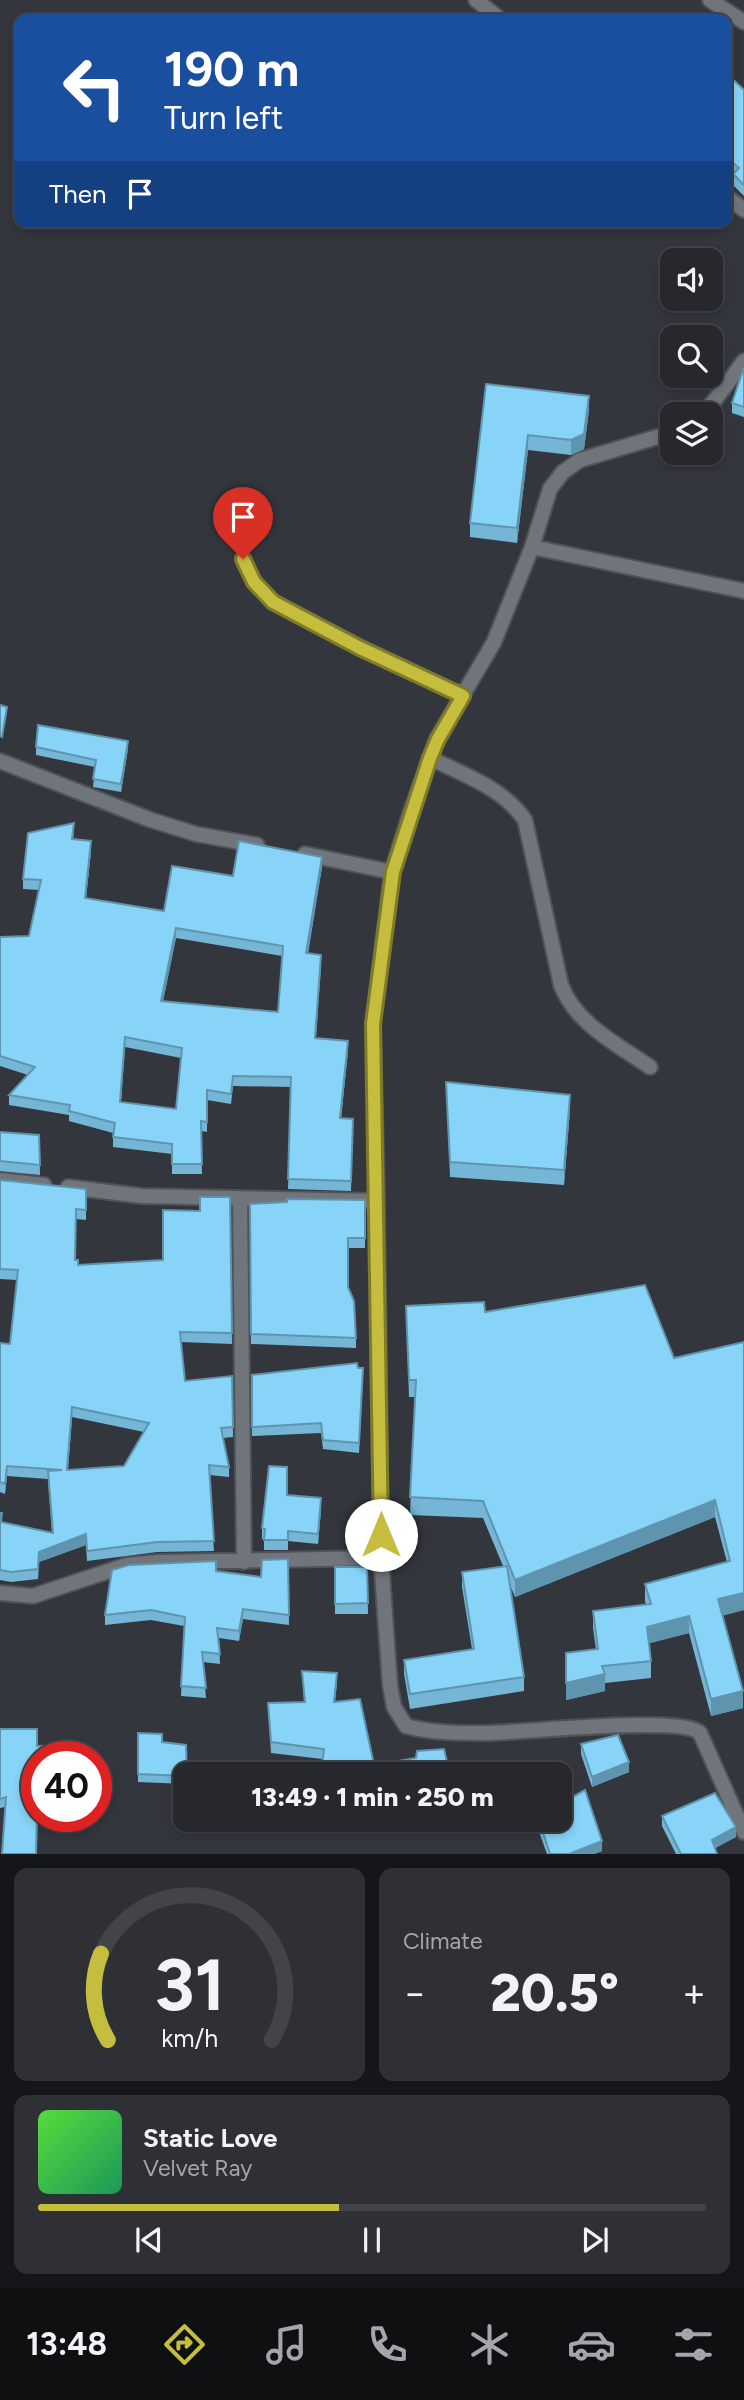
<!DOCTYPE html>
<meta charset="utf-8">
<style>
:root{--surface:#26282e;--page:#2e3036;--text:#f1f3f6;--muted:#a4a6aa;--line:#42444a;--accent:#c4bd3e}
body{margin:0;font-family:Figtree,sans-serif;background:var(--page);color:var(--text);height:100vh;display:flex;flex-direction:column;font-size:26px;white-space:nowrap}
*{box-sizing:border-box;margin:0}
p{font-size:23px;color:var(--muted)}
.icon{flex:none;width:38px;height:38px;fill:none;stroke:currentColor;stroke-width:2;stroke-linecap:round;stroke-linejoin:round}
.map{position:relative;height:1854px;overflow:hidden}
.side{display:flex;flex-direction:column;gap:14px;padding:14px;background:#151619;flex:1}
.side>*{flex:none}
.guide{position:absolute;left:14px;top:14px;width:718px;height:214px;border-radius:14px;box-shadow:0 4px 10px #0003,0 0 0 2px var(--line);background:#1a4fa0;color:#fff;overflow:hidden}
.controls{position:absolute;left:660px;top:248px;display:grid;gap:14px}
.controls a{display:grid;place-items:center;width:63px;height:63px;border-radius:14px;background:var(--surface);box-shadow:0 4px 10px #0003,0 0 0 2px var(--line);font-size:35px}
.speed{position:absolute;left:21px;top:1741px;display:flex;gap:14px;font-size:35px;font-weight:700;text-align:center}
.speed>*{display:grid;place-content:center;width:91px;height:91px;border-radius:50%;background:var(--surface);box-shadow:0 4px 10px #0003,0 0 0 2px var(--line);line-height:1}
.speed .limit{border:10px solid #d22;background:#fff;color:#111}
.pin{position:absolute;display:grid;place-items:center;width:60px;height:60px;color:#fff;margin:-72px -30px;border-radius:50% 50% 50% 0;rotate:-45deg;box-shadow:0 0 7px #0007}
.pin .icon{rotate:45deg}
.me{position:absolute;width:77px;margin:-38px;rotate:0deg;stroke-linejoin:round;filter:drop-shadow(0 0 5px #0008)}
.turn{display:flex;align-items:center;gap:24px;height:147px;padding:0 35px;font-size:32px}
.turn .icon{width:91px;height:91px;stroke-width:2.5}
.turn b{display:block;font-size:49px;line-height:60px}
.then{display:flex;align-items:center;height:66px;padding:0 35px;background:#0003;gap:14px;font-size:26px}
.big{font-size:52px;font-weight:800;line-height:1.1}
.side .card{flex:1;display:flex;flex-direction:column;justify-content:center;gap:10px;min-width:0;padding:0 24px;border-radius:14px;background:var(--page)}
.side .dial{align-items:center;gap:0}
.dial svg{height:182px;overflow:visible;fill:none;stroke:var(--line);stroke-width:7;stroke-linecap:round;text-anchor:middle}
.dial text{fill:var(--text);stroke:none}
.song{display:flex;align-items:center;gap:21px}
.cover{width:84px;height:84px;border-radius:10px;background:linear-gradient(135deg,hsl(110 70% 55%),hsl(150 70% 35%))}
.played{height:7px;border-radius:4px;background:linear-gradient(90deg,var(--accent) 45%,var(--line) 45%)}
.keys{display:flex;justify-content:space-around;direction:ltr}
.heat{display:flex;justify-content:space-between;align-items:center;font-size:38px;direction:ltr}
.side .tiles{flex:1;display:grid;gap:14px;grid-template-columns:1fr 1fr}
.card:last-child{grid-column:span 2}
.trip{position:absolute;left:173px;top:1762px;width:399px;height:70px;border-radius:14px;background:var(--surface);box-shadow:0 4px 10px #0003,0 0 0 2px var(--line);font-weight:800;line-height:70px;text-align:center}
.dock{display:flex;height:112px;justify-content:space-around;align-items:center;background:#0f1012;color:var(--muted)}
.dock .icon{width:49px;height:49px}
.dock .on{color:var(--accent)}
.dock b{font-size:32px;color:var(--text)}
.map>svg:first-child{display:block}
</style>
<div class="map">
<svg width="744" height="1854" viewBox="0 0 744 1854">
<rect width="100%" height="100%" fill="#33363d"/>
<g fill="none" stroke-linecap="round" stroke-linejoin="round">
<!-- minor casing -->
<g stroke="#4f5257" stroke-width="18">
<path id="minor" d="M532,547l212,44
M243,559l11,23 19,20 88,46 102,48
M430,758c34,17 73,30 95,62l36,165c15,39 56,59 89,82
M0,761l151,59 45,14 61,11
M305,854l87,18
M0,1180l44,5
M68,1187l74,9 235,5
M240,1198l4,364
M0,1593l33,3 94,-31 31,-3 223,-4"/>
</g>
<!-- tertiary casing -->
<g stroke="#4f5257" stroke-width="18">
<path id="tertiary" d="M476,0l24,19
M710,0l34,22
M726,196l18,14
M697,415l14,-10 33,-44
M672,430l-8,5 -84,25 -17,12 -13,17 -18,58 -38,95 -57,97 -27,75 -18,58 -19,152 4,177 4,357 9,127 4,22 12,19c25,7 54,7 80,7 35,0 196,-18 214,0l44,99"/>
</g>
<!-- minor -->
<use href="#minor" stroke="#70747b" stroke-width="14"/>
<!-- tertiary -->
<use href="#tertiary" stroke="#70747b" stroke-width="14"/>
</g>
<!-- wall -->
<path fill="#75b5d5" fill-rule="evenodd" d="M726,73l18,17v106l-11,-11 1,-11 -8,-6z
M744,367v50l-12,-4v-10z
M486,384l103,26 -5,39 -13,6 -43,-5 -11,93 -47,-6v-14z
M36,747l92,2 -7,43 -28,-5 2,-20 -59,-12z
M74,833l-1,6 18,12 -5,47 78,13 69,-35 89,-9 -14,87 13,11 -5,73 32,13 -7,67 12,1 -2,72 -63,-2 3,-102 -58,-1 -2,18 -24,-4v32l-6,-1 1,43h-30v-20l-59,-7v-14l-44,-12v-6l-60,-10v-10l19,-20 -28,-9v-129l29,-1 10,-46 -16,-1v-10zM176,938l106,18 -4,56 -115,-11zM125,1047l56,11 -5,51 -55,-7z
M446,1082l124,28 -6,75 -114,-8z
M0,1132l39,3 1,40 -40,-4z
M0,1180l86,9v31l-10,-1 -1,41 3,5 85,-5 37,-49 30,-14 2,147 -51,-2 4,39 47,-5 1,61 -10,1 6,29v10l-20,-2 5,76 -57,1 -70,9 -1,-16 -47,17 -1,17 -27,3 -11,-2v-67l2,9 50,11 -4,-54 -41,-3 -2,18 -5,-2v-149l10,1 7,-64 -17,-1zM72,1417l72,15 -20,34 -56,4z
M365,1200v48h-17v39l8,51v10l-105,-4 -1,-140z
M406,1306l79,6 189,46 70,-16v268l-21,5 20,93 -32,8 -22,-83 -40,10 2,18v17l-46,5v8l-39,9 30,-50 -3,-22v-17l53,-6 -1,-4v-17l82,-22 -12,-45 -200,80 -5,-12 14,92v14l-114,18 -6,-35v-14l68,-11 -10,-62v-15l41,-6 -20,-48 -73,-3 5,-118h-6z
M358,1368l5,10 -4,75 -36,-4 -2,-16 -69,3v-61z
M287,1495l34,14 -3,35 -30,-3v9h-24v-11h-2v-11z
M288,1559l1,66 -46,-6 -4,22 -20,-3 1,26 -17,-2 3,36 -25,-2 3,-70 -33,-6 -46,5v-10l111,-44 45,6z
M335,1567h32l1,47h-33z
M302,1671l35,12 -2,19 39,63 76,9 -179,-21 -3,-50 36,-1z
M0,1729h37l-32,78 -5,1z
M138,1733l24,9 24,32v10l-48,-2z
M581,1744l48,28 -37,15 -11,-33z
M662,1816l74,21 -21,11 2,6h-41l-14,-28z
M565,1817l37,34 -8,3h-47l-9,-25v-9z"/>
<!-- shaded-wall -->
<path fill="#5f94ae" d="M589,396v14l-5,39 -13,6v-15z
M528,435v15l-11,93v-15z
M128,741v8l-7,43v-8z
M91,841v10l-6,57v-10z
M322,857v10l-16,96v-10z
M176,928v10l-15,73v-10z
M321,955v10l-6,83v-10z
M125,1037v10l-5,65v-10z
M348,1041v10l-8,78v-11z
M570,1095v15l-6,75v-15z
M72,1407v10l-5,63v-10z
M321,1498v11l-3,35v-10z
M715,1500v17l-200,80v-17z
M86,1534v11l-47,17 -1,17 1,-27z
M744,1593v17l-26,7v-18z
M243,1609v10l-4,22v-10z
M689,1616v17l-42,11v-17z
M605,1674v17l-39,9v-17z
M743,1691v17l-32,8v-17z
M629,1762v10l-37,15v-10z
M736,1827v10l-24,13v-10z
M602,1841v10l-8,3h-25z"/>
<!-- building -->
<path fill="#88d3f8" stroke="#5f94ae" stroke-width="2" fill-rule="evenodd" d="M726,73l18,17v95l-11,-11 6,-6 -13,-11z
M744,367v40l-12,-4z
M486,384l103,12 -5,38 -13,6 -43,-5 -11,93 -47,-5z
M0,705l7,2 -5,30 -2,-1z
M38,725l90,16 -7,43 -28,-5 3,-19 -60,-13z
M74,823l-2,16 19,2 -6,57 79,13 8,-45 61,10 6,-35 83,16 -16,96 15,2 -6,83 33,3 -8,77 13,1 -2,62 -63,-2 3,-102 -58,-1 -2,18 -24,-4v32l-6,-1 1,43h-30v-20l-59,-7 2,-14 -46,-12 1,-6 -61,-10 26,-28 -35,-11v-119l29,-1 12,-56 -18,-1 5,-46zM176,928l107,18 -5,66 -117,-11zM125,1037l57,11 -6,61 -56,-7z
M446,1082l124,13 -6,75 -114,-8z
M0,1132l39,3 1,30 -40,-4z
M0,1180l86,9v21l-10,-1 -1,51h3v5l85,-5v-50l37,1v-14h30l2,136 -52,-1 5,49 47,-5 1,51 -12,1 8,39 -20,-2 5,76 -57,1 -70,9 -1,-17 -47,18 -1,17 -27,3 -11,-2v-57h2l-1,9 52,11 -5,-62 14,-1 -55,-4 -2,18 -5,-2v-139l10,1 8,-74 -18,-1zM72,1407l77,16 -25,43 -57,4z
M287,1199l78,1v38h-17v49l6,14 2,37 -105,-4 -1,-130 37,-2z
M645,1285l29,73 70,-16v251l-26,6 25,92 -32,8 -22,-83 -42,11 4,34 -49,5 3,8 -39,9v-30l32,-4 -5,-38 58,-7 -6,-20 85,-23 -15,-61 -200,80 -32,-79 -73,-4 6,-117h-7l-3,-74 78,-4 1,10z
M357,1363l1,5h5l-4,75 -36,-3 -2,-17 -69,4v-52z
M269,1466l18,1v28l34,3 -3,36 -30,-3v9h-24l1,-11 -3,-1z
M288,1559l1,56 -46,-6 -4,22 -22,-3 3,26 -18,-2 4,36 -25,-2 4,-69 -34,-7 -46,5 7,-45 17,-5 87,-4v10l45,6 1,-17z
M507,1566l17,111 -114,17 -6,-34 70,-11 -12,-77z
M335,1567h32l1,36 -33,1z
M302,1671l35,2 -3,29 26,-3 14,66 42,-7 1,-7 27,-2 6,25h-129l3,-25 -53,-7 -3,-39 37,-1z
M0,1729h37v17l41,-1 1,12h-42v59l-1,38h-34l4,-57 -6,2z
M138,1733l24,1v8l24,3 1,29 -1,2 -48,-2z
M618,1735l11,27 -37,15 -11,-33z
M585,1790l17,51 -33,13h-19l-11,-34h21v-3h5v-16z
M715,1793l21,34 -24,13 5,14h-36l-19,-38z"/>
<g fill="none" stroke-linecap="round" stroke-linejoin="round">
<!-- route casing -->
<g stroke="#7f7b28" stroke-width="18">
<path id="route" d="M243,559l11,23 19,20 87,46 103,48 -25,43 -8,19 -37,114 -20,152 8,511"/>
</g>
<!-- route -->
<use href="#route" stroke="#c4bd3e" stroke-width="12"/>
</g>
</svg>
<div class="controls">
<a><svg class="icon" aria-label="sound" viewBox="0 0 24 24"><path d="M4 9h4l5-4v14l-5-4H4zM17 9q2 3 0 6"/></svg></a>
<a><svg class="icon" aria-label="search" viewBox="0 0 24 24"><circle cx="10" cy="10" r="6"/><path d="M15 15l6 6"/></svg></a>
<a><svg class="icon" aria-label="layers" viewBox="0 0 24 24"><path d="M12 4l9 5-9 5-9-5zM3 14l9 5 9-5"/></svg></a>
</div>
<div class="speed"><div class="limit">40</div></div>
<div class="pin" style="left:243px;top:559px;background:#d93025"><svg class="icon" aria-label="arrive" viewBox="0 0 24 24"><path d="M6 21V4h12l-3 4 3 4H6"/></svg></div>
<svg class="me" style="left:381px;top:1535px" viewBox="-20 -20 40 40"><circle r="19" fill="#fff"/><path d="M0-13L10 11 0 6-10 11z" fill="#c4bd3e"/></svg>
<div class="trip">13:49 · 1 min · 250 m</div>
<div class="guide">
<div class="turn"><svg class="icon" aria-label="left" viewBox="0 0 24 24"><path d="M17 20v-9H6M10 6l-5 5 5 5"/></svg><div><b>190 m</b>Turn left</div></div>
<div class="then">Then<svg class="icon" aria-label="arrive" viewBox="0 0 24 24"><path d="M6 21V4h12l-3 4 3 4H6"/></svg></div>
</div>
</div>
<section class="side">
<div class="tiles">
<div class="card dial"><svg viewBox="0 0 100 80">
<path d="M14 69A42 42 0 1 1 86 69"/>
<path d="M14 69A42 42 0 0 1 11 31" stroke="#c4bd3e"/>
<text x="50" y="56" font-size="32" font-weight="700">31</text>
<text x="50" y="72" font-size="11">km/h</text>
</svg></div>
<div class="card"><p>Climate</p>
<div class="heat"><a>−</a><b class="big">20.5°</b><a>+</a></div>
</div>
<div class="card">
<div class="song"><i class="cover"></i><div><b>Static Love</b><p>Velvet Ray</p></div></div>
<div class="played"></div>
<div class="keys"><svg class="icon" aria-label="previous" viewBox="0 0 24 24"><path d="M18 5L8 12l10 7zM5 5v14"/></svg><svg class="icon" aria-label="pause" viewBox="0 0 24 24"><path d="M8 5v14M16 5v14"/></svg><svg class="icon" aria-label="next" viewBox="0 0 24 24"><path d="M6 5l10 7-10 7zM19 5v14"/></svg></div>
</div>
</div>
</section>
<nav class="dock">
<b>13:48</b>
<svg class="icon on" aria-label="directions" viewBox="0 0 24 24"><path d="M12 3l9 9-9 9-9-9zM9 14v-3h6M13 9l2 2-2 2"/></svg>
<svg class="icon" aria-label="music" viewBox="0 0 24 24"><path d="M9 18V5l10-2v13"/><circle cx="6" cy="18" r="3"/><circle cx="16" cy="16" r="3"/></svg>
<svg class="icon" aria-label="phone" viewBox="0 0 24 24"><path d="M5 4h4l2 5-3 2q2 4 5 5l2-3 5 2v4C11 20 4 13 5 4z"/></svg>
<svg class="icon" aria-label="climate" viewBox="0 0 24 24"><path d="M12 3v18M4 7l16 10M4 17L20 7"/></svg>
<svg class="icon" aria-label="car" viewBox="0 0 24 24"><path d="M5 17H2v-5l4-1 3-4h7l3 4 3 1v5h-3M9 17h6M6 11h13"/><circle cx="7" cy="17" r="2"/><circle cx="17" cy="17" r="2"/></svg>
<svg class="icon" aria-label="filters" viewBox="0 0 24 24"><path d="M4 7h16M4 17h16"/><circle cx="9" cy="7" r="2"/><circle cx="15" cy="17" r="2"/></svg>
</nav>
